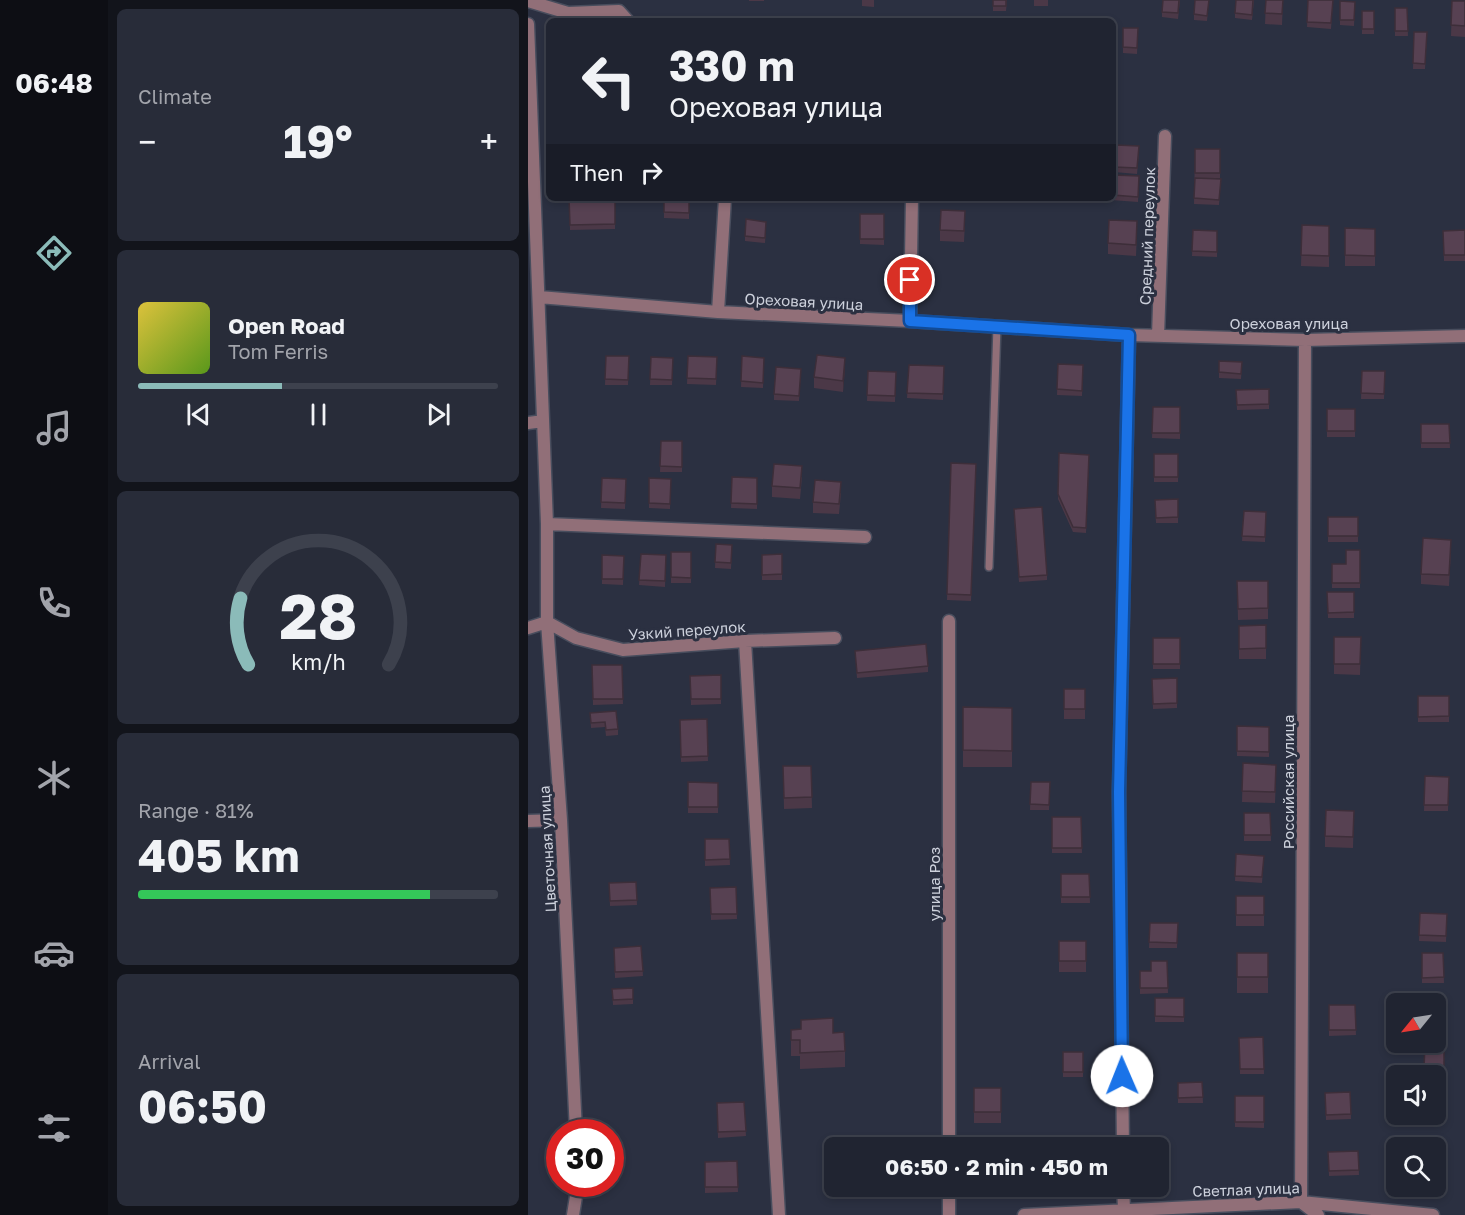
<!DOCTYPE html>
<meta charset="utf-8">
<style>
:root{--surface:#202431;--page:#282c39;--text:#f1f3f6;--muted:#a2a4ab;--line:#3d414d;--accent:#8bbbb9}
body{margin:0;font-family:"Golos Text",sans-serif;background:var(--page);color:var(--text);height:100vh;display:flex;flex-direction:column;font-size:22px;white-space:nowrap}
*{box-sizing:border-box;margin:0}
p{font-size:20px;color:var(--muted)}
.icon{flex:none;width:33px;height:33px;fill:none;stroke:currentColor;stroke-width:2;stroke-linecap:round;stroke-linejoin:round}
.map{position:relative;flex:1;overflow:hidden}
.side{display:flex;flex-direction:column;gap:9px;padding:9px;background:#12141b;width:420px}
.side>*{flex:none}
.banner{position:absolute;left:18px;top:18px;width:570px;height:183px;border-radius:9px;box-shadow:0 3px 9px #0003,0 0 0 2px var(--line);background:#202431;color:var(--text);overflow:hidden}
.needle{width:39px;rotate:240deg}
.tools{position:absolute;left:858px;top:993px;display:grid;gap:12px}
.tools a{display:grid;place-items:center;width:60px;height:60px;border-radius:9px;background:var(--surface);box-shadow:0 3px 9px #0003,0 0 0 2px var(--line);font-size:30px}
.speed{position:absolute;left:18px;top:1119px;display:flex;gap:12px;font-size:30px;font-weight:700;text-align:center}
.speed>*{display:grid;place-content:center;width:78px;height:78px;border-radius:50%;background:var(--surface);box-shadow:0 3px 9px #0003,0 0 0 2px var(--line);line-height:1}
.speed .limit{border:9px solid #d22;background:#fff;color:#111}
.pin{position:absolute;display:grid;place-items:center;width:51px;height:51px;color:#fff;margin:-26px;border:3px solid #fff;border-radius:50%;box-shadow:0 2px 6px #0007}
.me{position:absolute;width:66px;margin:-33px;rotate:359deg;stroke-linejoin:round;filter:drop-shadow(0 0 4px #0008)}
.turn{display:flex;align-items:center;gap:21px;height:126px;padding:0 24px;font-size:27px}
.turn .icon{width:78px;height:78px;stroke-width:2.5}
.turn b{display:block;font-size:42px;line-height:51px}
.then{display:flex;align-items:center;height:57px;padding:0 24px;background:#0003;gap:12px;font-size:22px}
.big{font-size:45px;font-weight:700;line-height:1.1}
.side .tile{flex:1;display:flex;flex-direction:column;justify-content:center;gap:9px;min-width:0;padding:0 21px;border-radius:9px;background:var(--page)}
.side .dial{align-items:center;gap:0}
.dial svg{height:156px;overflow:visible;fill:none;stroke:var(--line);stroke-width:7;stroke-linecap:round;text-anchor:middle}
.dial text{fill:var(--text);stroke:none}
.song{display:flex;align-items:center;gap:18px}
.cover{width:72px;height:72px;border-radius:9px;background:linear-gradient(135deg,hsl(50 70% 55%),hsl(90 70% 35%))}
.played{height:6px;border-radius:3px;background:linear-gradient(90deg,var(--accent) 40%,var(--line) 40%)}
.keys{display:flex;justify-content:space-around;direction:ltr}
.heat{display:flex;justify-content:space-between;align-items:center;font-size:33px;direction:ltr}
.charge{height:9px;border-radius:4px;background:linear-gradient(90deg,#34c759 81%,var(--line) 0)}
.trip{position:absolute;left:296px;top:1137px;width:345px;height:60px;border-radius:9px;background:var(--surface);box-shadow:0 3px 9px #0003,0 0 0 2px var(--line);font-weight:700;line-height:60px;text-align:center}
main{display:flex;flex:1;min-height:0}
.dock{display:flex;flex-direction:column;width:108px;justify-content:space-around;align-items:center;background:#0d0e14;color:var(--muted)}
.dock .icon{width:42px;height:42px}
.dock .on{color:var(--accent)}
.dock b{font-size:27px;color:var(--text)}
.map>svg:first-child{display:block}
</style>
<main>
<nav class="dock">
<b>06:48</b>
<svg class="icon on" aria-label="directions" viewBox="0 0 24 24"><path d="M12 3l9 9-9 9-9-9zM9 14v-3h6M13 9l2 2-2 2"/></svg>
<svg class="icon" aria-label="music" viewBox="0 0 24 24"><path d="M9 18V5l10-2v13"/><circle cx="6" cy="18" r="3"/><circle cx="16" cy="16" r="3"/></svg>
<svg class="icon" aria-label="phone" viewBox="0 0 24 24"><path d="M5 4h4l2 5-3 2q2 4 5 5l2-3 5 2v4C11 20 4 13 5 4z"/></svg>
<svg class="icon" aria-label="climate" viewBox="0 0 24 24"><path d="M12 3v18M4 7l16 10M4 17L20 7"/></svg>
<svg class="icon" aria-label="car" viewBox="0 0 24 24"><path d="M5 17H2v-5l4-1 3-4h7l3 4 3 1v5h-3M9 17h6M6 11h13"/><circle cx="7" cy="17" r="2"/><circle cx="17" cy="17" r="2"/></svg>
<svg class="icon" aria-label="filters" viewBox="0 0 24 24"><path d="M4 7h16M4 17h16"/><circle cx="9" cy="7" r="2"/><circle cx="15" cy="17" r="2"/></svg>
</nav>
<section class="side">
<div class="tile"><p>Climate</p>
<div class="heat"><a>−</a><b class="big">19°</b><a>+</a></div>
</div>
<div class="tile">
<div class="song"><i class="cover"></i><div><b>Open Road</b><p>Tom Ferris</p></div></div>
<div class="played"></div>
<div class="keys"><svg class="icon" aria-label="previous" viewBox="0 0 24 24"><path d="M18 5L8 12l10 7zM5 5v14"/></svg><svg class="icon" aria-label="pause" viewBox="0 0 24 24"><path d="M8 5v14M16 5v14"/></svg><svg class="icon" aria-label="next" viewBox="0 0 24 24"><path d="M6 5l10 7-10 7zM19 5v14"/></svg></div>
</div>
<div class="tile dial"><svg viewBox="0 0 100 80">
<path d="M14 69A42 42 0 1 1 86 69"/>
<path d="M14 69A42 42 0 0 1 10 35" stroke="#8bbbb9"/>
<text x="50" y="56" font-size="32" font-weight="700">28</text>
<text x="50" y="72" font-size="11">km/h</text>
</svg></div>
<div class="tile"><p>Range · 81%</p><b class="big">405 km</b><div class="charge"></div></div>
<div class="tile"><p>Arrival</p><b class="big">06:50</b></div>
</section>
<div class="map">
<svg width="937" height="1215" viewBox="0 0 937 1215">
<rect width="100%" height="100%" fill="#2b3041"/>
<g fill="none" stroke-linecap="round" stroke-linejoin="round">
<!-- service casing -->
<g stroke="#484d5d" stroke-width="10">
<path id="service" d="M461,567l8,-241"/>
</g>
<!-- minor casing -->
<g stroke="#484d5d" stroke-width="15">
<path id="minor" d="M0,1l40,12 51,-2 9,10
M0,24l19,500v98l14,198 15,312
M11,297l179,15 192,9 219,14 176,5 160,-4
M190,312l7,-114
M382,321l2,-123
M630,336l7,-200
M777,340l-4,862 17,13
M0,423l15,-2
M19,524l318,13
M421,621v527
M0,628l19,-6 29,16 47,12 122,-9 90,-3
M217,641l34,574
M0,821l33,-1
M595,1148l-4,-356 10,-457
M421,1186v29
M595,1186l1,23 3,6
M45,1215l5,-31
M496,1215l277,-13 132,13"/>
</g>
<!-- service -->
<use href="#service" stroke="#916f78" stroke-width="7"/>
<!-- minor -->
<use href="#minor" stroke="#916f78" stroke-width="12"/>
</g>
<!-- wall -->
<path fill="#4b3847" d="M221,0h15v1h-15z
M334,0h12v7l-12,-1z
M465,0h14l-1,11h-13z
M506,0h14v6h-14z
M652,0l-2,19 -16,-2v-5z
M681,0l-2,21 -13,-1v-6z
M726,0l-2,20 -17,-2v-5z
M738,0h17l-1,25 -17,-1z
M780,0h25l-2,29 -24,-2z
M812,1l15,1 -1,24 -14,-1z
M924,1h13v36l-14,-1z
M867,8h12l1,28h-13z
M834,11h12v23h-12z
M610,28l-1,26 -14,-1v-6z
M886,32h13l-2,37h-12z
M667,149h25v29h-21l22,1 -2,26 -25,-1z
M611,152l-2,22 -23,-2v-5z
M585,175l26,1 -1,26 -27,-2v-2h2z
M41,198h46v31l-45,1z
M136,198h25v21l-25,-1z
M412,198h24v3l-24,-1z
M332,214h24v31l-24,-1z
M437,222l-1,20 -24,-1v-11z
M774,225l27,1v41l-28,-1z
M238,227l-1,16 -20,-2v-5z
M817,228l30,1v37h-30z
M665,230l24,1v26l-25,-1z
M937,230v31h-21l-1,-30z
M609,232l-1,24 -28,-2v-11z
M78,356h23l-1,29h-23z
M160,356l29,1 -1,28 -29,-1z
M214,356l22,2 -1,30 -22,-1z
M123,357l22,1 -1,27h-22z
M691,361l23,1 -1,17 -22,-1z
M530,364l25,1 -1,31 -25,-1z
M381,365l35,1 -1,34 -36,-2z
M273,369l-2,32 -25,-1v-6z
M317,369l-2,23 -29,-4v-11z
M340,371l28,1 -1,30 -28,-1z
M834,371h23l-1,28h-23z
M741,389v20l-32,1 -1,-20z
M625,407h27v32l-28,-1z
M799,409h28v28h-28z
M893,424h28l1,24h-29z
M133,441h21v31h-22z
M531,453l30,2 -3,78 -13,-1 -15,-33z
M626,454h24v28h-24z
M423,463l25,1 -5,137 -24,-1z
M204,477l25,1v31l-26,-1z
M274,477l-2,22 -28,-2v-11z
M74,478l24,1 -1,30 -24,-1z
M121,478l22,1 -1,30 -21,-1z
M313,493l-2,21 -26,-1v-11z
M650,499v24h-22l-1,-23z
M716,511l22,1 -1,30 -23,-1z
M486,515l33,60v5l-28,2z
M800,517h30v25h-30z
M188,544l16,1 -1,24 -16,-1z
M832,550v38h-28v-24h14z
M923,550l-2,36 -28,-2v-10z
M143,552h20v31h-20z
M113,554l25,1 -1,32 -26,-2z
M254,554v26h-20v-25z
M74,555l22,1 -1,29 -21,-1z
M709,581h31v38l-30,1z
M799,592h27v26h-26z
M738,625v34h-27v-33z
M806,637h27l-1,38 -26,-1z
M625,638h27v31h-27z
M327,651l73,15v6l-71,6z
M64,665h30l1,39 -30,1z
M193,675v29l-30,1 -1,-29z
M649,678v30l-24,1 -1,-30z
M536,689h21v30h-21z
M890,696h31v26h-31z
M435,707l49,1v59h-49z
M62,713l28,16v6l-12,1 -1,-9 -14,1z
M179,719l1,42 -27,1 -1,-42z
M709,726l32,1v30l-32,-1z
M715,763l33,12 -1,28 -33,-1z
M255,766h28l1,42 -28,1z
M897,776l24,1 -1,34h-24z
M160,782l30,1v30h-30z
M503,782h19l-1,28h-19z
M826,811l-1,37 -28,-1v-11z
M716,813h26l1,28h-27z
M524,817h29l1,36h-30z
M177,839h24l1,26 -25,1z
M708,854l28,2 -2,27 -27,-2z
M533,874h28l1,29h-29z
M108,882l1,23 -27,1 -1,-23z
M208,887l1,32 -26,1 -1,-32z
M708,896h28v30h-28z
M892,913l27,1 -1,28 -27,-1z
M622,923h28l-1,25h-28z
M531,941h27v31h-27z
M113,946l2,30 -28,2 -1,-30z
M709,953h31v40h-31z
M894,953h21l1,30h-22z
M639,961l1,32 -28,1v-23h11z
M105,988v16l-20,1 -1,-16z
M627,998h29v24h-29z
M801,1005h26l1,30 -27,1z
M908,1006h10v24h-10z
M273,1020l32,13 12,18v16l-45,2v-13h-9v-26l10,-1z
M735,1037l1,37h-24l-1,-36z
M897,1043l19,1v31h-20z
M535,1052h20v25h-20z
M674,1082l1,21h-25v-20z
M446,1088h27v35h-27z
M822,1092l1,27 -25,1 -1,-27z
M707,1096h29v32l-29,-1z
M216,1102l2,34 -28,2 -1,-35z
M917,1142v31h-9v-25z
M830,1151l1,24 -30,1 -1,-24z
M209,1161l1,31 -33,1v-31z"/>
<!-- shaded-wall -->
<path fill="#3d2e39" d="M317,358v11l-2,23v-11z"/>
<!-- building -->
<path fill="#574152" stroke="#3d2e39" stroke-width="1.5" d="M465,0h13v6h-13z
M635,0h16l-1,13 -16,-1z
M667,0h14l-2,16 -13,-2z
M708,0h17l-1,15 -17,-2z
M738,0h17l-1,14 -17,-1z
M780,0h25l-2,23 -24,-1z
M812,1l15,1 -1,18h-14z
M924,1h13v25l-14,-1z
M867,8h12l1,23h-13z
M834,11h12v18h-12z
M595,28h15l-1,20 -14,-1z
M886,32h13l-2,32 -12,-1z
M588,145l23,1 -2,22 -23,-1z
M667,149h25v24h-25z
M585,175l26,1 -1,21 -25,-2z
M667,178l26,1 -2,21 -25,-2z
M41,198h46v26l-45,1z
M136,198h25v15l-25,-1z
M413,210l24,1 -1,20 -24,-1z
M332,214h24v25h-24z
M218,219l20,3 -1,16 -20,-2z
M581,220l28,1 -1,24 -28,-2z
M774,225l27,1v30l-28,-1z
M817,228l30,1v27l-30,-1z
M665,230l24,1v21l-25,-1z
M937,230v25h-21l-1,-24z
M289,355l28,3 -2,23 -29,-4z
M78,356h23l-1,24 -23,-1z
M160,356l29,1 -1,22 -29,-1z
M214,356l22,2 -1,25 -22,-2z
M123,357l22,1 -1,22 -22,-1z
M691,361l23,1 -1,12 -22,-2z
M530,364l25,1 -1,26 -25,-2z
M381,365l35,1 -1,28 -36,-1z
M248,367l25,2 -2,27 -25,-2z
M340,371l28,1 -1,24 -28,-1z
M834,371h23l-1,23 -23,-1z
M741,389v15l-32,1 -1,-15z
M625,407h27v26h-28z
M799,409h28v22h-28z
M893,424h28l1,19h-29z
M133,441h21v26l-22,-1z
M531,453l30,2 -3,73 -13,-1 -15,-33z
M626,454h24v23h-24z
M423,463l25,1 -5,131 -24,-1z
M246,464l28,2 -2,22 -28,-2z
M204,477l25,1v26l-26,-1z
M74,478l24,1 -1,24 -24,-1z
M121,478l22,1 -1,25 -21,-1z
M287,480l26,2 -2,22 -26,-2z
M650,499v18l-22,1 -1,-18z
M514,507l5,68 -28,2 -5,-68z
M716,511l22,1 -1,25 -23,-1z
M800,517h30v19h-30z
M895,538l28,2 -2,35 -28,-1z
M188,544l16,1 -1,18 -16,-1z
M818,550h14v33h-28v-19h14z
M143,552h20v26l-20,-1z
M113,554l25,1 -1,26 -26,-1z
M254,554v20l-20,1v-20z
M74,555l22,1 -1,23h-21z
M709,581h31v27l-30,1z
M799,592h27v20l-26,1z
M738,625v23l-27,1v-23z
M806,637h27l-1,27h-26z
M625,638h27v26h-27z
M398,644l2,22 -71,7 -2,-22z
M64,665h30l1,34h-30z
M193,675v24h-30l-1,-23z
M649,678v25l-24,1 -1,-25z
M536,689h21v20h-21z
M890,696h31v20l-31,1z
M435,707l49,1v43l-49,-1z
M88,711l2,18 -12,1 -1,-8 -14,1 -1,-10z
M179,719l1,37 -27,1 -1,-37z
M709,726l32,1v25l-32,-1z
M715,763l33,2 -1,27 -33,-1z
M255,766h28l1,31 -28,1z
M897,776l24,1 -1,28h-24z
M160,782l30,1v24h-30z
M503,782h19l-1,23 -19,-1z
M798,810l28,1 -1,26 -28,-1z
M716,813h26l1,22h-27z
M524,817h29l1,31h-30z
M177,839h24l1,20 -25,1z
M708,854l28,2 -2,21 -27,-1z
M533,874h28l1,23h-29z
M108,882l1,18 -27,1 -1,-18z
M208,887l1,27h-26l-1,-26z
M708,896h28v19h-28z
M892,913l27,1 -1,22 -27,-1z
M622,923h28l-1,20 -28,-1z
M531,941h27v20h-27z
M113,946l2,25 -28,1 -1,-24z
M709,953h31v24h-31z
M894,953h21l1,24 -22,1z
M623,961h16l1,27h-28v-17h11z
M105,988v11l-20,1 -1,-11z
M627,998h29v19l-29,-1z
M801,1005h26l1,25h-27z
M908,1006h10v19h-10z
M305,1018v15l11,-1 1,19 -45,2v-13h-9v-10l10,-1v-9z
M735,1037l1,32h-24l-1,-31z
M897,1043l19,1v26l-20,-1z
M535,1052h20v20h-20z
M674,1082l1,15 -25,1v-15z
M446,1088h27v24h-27z
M822,1092l1,22 -25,1 -1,-22z
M707,1096h29v26h-29z
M216,1102l2,29 -28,1 -1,-29z
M889,1141l28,1v25h-9v-19h-19z
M830,1151l1,19 -30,1 -1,-19z
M209,1161l1,26h-33v-25z"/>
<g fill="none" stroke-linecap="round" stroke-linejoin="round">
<!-- route casing -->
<g stroke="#114b97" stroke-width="15">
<path id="route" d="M382,280v41l219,14 -10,457 3,284"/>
</g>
<!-- route -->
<use href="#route" stroke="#1a73e8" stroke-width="10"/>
</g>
<g text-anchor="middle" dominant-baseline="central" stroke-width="6" stroke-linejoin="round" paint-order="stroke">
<!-- street labels -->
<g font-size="15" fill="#cdd1dc" stroke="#2b3041">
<text transform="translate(619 236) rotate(-88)">Средний переулок</text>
<text transform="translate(276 301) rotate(3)">Ореховая улица</text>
<text x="761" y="323">Ореховая улица</text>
<text transform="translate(159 630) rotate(-4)">Узкий переулок</text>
<text transform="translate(760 782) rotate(-90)">Российская улица</text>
<text transform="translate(19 849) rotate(-93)">Цветочная улица</text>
<text transform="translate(406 884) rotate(-90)">улица Роз</text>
<text transform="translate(718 1189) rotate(-2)">Светлая улица</text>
</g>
</g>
</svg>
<div class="tools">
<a><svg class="needle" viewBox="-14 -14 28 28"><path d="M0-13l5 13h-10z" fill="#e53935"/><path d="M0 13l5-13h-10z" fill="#a2a4ab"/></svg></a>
<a><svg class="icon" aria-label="sound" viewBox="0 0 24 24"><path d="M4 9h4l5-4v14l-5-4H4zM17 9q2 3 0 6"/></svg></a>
<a><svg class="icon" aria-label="search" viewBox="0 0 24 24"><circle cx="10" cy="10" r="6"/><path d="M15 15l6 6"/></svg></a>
</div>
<div class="speed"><div class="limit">30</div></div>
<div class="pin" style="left:382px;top:280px;background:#d93025"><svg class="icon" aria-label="arrive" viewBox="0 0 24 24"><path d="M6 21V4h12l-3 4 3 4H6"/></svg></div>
<svg class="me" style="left:594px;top:1076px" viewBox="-20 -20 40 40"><circle r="19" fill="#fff"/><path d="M0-13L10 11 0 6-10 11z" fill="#1a73e8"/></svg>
<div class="trip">06:50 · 2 min · 450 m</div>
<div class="banner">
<div class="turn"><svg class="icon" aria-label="left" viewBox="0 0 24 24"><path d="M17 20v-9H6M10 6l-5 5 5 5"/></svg><div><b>330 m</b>Ореховая улица</div></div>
<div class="then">Then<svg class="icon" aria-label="right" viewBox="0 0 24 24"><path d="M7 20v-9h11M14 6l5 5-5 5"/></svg></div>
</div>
</div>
</main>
